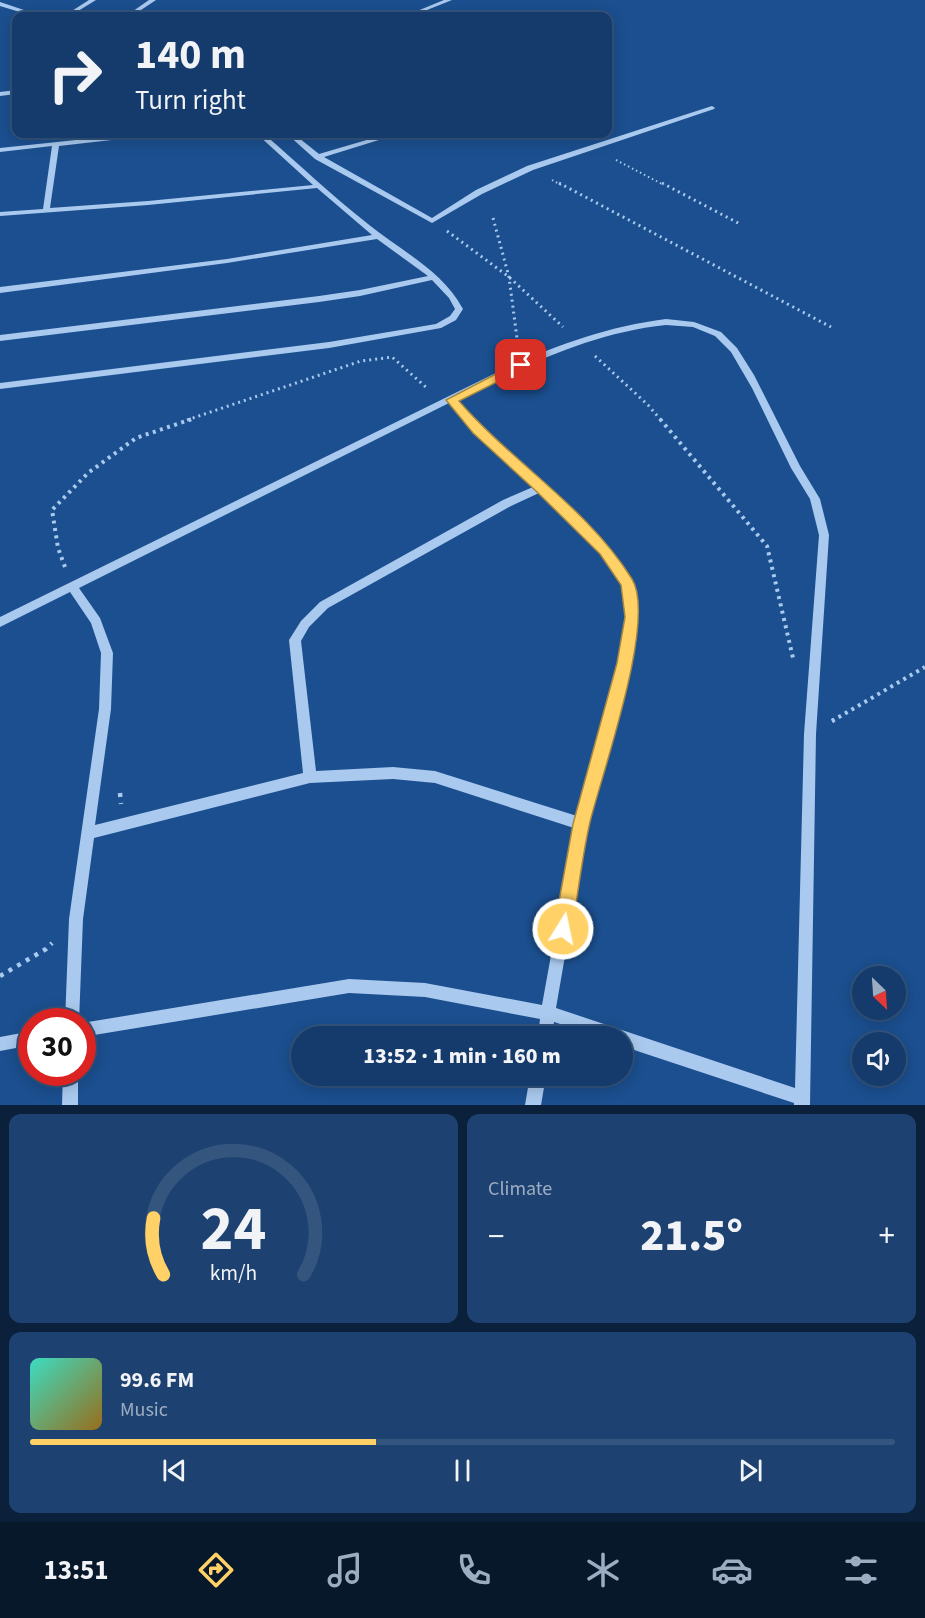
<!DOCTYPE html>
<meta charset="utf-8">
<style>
:root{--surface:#143b6b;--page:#1d4271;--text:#f1f3f6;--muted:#9dadc1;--line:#33557e;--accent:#ffd166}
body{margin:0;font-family:"Source Sans 3",sans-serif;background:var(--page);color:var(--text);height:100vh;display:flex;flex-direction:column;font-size:22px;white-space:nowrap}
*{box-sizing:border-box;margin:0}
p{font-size:20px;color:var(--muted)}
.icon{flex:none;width:33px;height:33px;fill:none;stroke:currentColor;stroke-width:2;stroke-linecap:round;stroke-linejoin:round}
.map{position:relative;height:1105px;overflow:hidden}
.side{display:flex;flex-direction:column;gap:9px;padding:9px;background:#0b203b;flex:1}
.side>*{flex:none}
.banner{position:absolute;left:12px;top:12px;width:600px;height:126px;border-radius:12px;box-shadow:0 3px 15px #0003,0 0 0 2px var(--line);background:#143b6b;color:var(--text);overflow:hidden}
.needle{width:39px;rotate:155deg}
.tools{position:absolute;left:852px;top:966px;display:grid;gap:12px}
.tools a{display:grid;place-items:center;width:54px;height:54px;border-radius:50%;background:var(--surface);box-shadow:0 3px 15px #0003,0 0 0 2px var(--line);font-size:30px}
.speed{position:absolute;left:18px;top:1008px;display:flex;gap:12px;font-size:30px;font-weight:700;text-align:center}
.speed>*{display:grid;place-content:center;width:78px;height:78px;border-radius:50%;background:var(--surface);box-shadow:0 3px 15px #0003,0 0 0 2px var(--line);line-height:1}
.speed .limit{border:9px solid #d22;background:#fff;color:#111}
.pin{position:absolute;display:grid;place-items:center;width:51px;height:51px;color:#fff;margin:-26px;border-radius:12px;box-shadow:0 3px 9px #0006}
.me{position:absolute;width:66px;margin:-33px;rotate:10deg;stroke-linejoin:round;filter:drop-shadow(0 0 4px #0008)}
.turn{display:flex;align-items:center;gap:21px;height:126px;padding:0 24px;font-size:27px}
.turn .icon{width:78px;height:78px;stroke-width:2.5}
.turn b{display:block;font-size:42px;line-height:51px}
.big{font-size:45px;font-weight:800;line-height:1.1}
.side .tile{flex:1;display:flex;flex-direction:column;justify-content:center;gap:9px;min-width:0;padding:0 21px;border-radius:12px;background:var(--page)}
.side .dial{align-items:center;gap:0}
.dial svg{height:156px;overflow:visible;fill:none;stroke:var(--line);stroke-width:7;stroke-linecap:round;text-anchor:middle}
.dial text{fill:var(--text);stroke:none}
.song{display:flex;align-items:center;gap:18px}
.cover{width:72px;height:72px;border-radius:9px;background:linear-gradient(135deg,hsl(170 70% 55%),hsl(40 70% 35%))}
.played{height:6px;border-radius:3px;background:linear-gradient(90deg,var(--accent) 40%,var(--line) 40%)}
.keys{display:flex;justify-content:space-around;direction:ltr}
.heat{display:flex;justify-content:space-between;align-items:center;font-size:33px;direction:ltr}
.side .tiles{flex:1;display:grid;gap:9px;grid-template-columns:1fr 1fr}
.tile:last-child{grid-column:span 2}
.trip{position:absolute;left:291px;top:1026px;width:342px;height:60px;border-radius:30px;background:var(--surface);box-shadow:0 3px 15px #0003,0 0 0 2px var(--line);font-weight:800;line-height:60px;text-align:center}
.menu{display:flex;height:96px;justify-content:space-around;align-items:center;background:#08182b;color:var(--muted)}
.menu .icon{width:42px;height:42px}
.menu .current{color:var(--accent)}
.menu b{font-size:27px;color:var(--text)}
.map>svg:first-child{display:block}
</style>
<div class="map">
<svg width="925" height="1105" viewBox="0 0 925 1105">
<rect width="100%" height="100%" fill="#1b4f8f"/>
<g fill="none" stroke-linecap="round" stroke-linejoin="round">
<!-- path-far3 -->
<path stroke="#a9c9ee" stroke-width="2" stroke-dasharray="1.5 3" stroke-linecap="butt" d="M616,160l48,25
M552,180l9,5"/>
<!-- path-far2 -->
<path stroke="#a9c9ee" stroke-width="3" stroke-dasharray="2 4" stroke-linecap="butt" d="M559,183l272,144
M662,183l78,41
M493,218l16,59 9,69
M447,231l62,46 54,50
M595,356l53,49 13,15
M187,420l174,-59 31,-4 36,32"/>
<!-- path-far1 -->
<path stroke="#a9c9ee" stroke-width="4" stroke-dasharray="3 4.5" stroke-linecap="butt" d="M660,419l107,127 26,112
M65,567l-7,-19 -6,-38 36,-37 48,-35 56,-19
M832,721l93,-54"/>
<!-- path -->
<path stroke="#a9c9ee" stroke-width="4.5" stroke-dasharray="4 6" stroke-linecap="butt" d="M832,721l2,-1
M120,793l1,11
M0,976l46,-27 6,-6"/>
<!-- minor -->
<path fill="#a9c9ee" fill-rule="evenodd" d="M89,0h7l-26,16h-6z
M149,0h7l-24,16h-6z
M444,0h8l-40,16h-7z
M0,2l39,13 1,1h-7l-33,-10z
M16,90v4l-16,2v-4z
M712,106l3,2 -1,1 -181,61 -51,24 -50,29 -117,-64 -28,-25h7l25,20 68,-20h9l-1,1 -71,22 108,61 44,-28 51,-24z
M133,134h17l-3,2 -88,10 -9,62 98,-7 165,-16 -56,-51h7c35,30 67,61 104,90 33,27 74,46 95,85l-7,11 -15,8 -112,20 -329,41v-6l329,-41 107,-18 14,-8 5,-7 -6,-11 -17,-18 -72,16 -41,6 -319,39v-6l319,-39 41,-6 68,-14 -51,-37 -150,24 -227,30v-6l227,-28 145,-24 -55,-47 -169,17 -148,11v-4l43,-3 9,-63 -52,6v-4z
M666,319l28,3 27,10 16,16 17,27 46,91 20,33 9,36 -13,199 -6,371h-16v-2l-172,-57v-10h-25l-43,-14 -2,14h-14l2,-17 -115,-22 -76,-4 -267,44v-14l267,-44 76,4 117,22 32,-177 -139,-45 -42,-4 -83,4 -216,55 -11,81 -4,103h-14l4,-103 30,-210 2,-56 -10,-30 -21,-31 -70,35v-10l508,-250c52,-23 102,-41 158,-48zM666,325l27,2 22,9 16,16 21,36 39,80 19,31 9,36 -15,199 -9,354 -239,-80 32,-185 42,-158 6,-33 1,-28 -5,-21 -18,-29 -69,-69 -61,-56 -28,-29c68,-34 134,-67 210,-75zM449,403l28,31 56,53 -30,13 -183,102 -19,19 -12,19 14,133 -208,52 16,-116 2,-56 -13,-35 -21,-30zM539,493c25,23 67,57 81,87 23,48 -30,183 -43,236l-142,-45 -42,-4 -77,4 -15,-130 8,-14 19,-19 183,-102z
M32,1031v14l-32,6v-14z
M63,1072h15v33h-16z
M530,1076h16l-5,29h-16z"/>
</g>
<!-- route -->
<path fill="#ffd166" stroke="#a68842" stroke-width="1.5" d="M521,361l6,4 -2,3 -66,33c54,62 130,108 173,178 25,40 -30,194 -42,243 -8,35 -12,72 -18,107l-3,6 -6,3 -6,-3 -3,-6 19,-105 44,-161 8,-46 -4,-32 -21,-31 -64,-63 -63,-58 -27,-33z"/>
</svg>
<div class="tools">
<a><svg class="needle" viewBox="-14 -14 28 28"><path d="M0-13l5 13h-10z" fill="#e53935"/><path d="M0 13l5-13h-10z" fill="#9dadc1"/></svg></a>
<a><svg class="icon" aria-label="sound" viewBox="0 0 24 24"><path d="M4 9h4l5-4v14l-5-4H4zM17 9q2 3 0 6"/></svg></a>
</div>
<div class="speed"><div class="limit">30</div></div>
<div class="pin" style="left:521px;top:365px;background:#d93025"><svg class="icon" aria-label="arrive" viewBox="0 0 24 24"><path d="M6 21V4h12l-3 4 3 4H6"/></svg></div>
<svg class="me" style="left:563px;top:929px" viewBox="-20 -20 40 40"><circle r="17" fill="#ffd166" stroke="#fff" stroke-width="3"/><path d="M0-11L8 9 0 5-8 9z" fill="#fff"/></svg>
<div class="trip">13:52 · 1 min · 160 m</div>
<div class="banner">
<div class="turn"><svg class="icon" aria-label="right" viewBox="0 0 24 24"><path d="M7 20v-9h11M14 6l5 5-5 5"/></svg><div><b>140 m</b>Turn right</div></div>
</div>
</div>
<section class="side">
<div class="tiles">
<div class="tile dial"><svg viewBox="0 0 100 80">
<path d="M14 69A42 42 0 1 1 86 69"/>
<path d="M14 69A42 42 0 0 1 9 40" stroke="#ffd166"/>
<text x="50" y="56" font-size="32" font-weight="700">24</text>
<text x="50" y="72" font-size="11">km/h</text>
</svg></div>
<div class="tile"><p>Climate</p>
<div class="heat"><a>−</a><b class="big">21.5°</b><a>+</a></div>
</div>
<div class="tile">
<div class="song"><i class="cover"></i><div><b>99.6 FM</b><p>Music</p></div></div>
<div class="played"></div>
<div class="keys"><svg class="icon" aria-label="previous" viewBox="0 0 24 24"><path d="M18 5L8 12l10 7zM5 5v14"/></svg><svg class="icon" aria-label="pause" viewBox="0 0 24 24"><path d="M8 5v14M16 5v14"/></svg><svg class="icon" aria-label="next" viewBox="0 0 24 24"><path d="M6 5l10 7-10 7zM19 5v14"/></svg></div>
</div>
</div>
</section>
<nav class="menu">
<b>13:51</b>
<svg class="icon current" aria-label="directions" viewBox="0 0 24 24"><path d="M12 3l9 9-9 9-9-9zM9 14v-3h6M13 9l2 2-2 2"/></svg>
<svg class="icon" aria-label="music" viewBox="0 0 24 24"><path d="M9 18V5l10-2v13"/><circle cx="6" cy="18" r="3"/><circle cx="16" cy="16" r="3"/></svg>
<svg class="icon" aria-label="phone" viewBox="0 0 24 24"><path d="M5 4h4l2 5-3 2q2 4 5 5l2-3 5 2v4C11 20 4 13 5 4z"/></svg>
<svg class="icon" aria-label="climate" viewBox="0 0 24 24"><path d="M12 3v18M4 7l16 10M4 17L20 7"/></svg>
<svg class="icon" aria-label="car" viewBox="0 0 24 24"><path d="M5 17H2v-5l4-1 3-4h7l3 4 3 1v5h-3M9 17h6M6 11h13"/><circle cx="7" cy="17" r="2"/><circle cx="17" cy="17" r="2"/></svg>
<svg class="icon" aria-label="filters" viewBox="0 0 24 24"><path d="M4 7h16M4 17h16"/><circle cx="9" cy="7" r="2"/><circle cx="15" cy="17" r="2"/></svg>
</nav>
